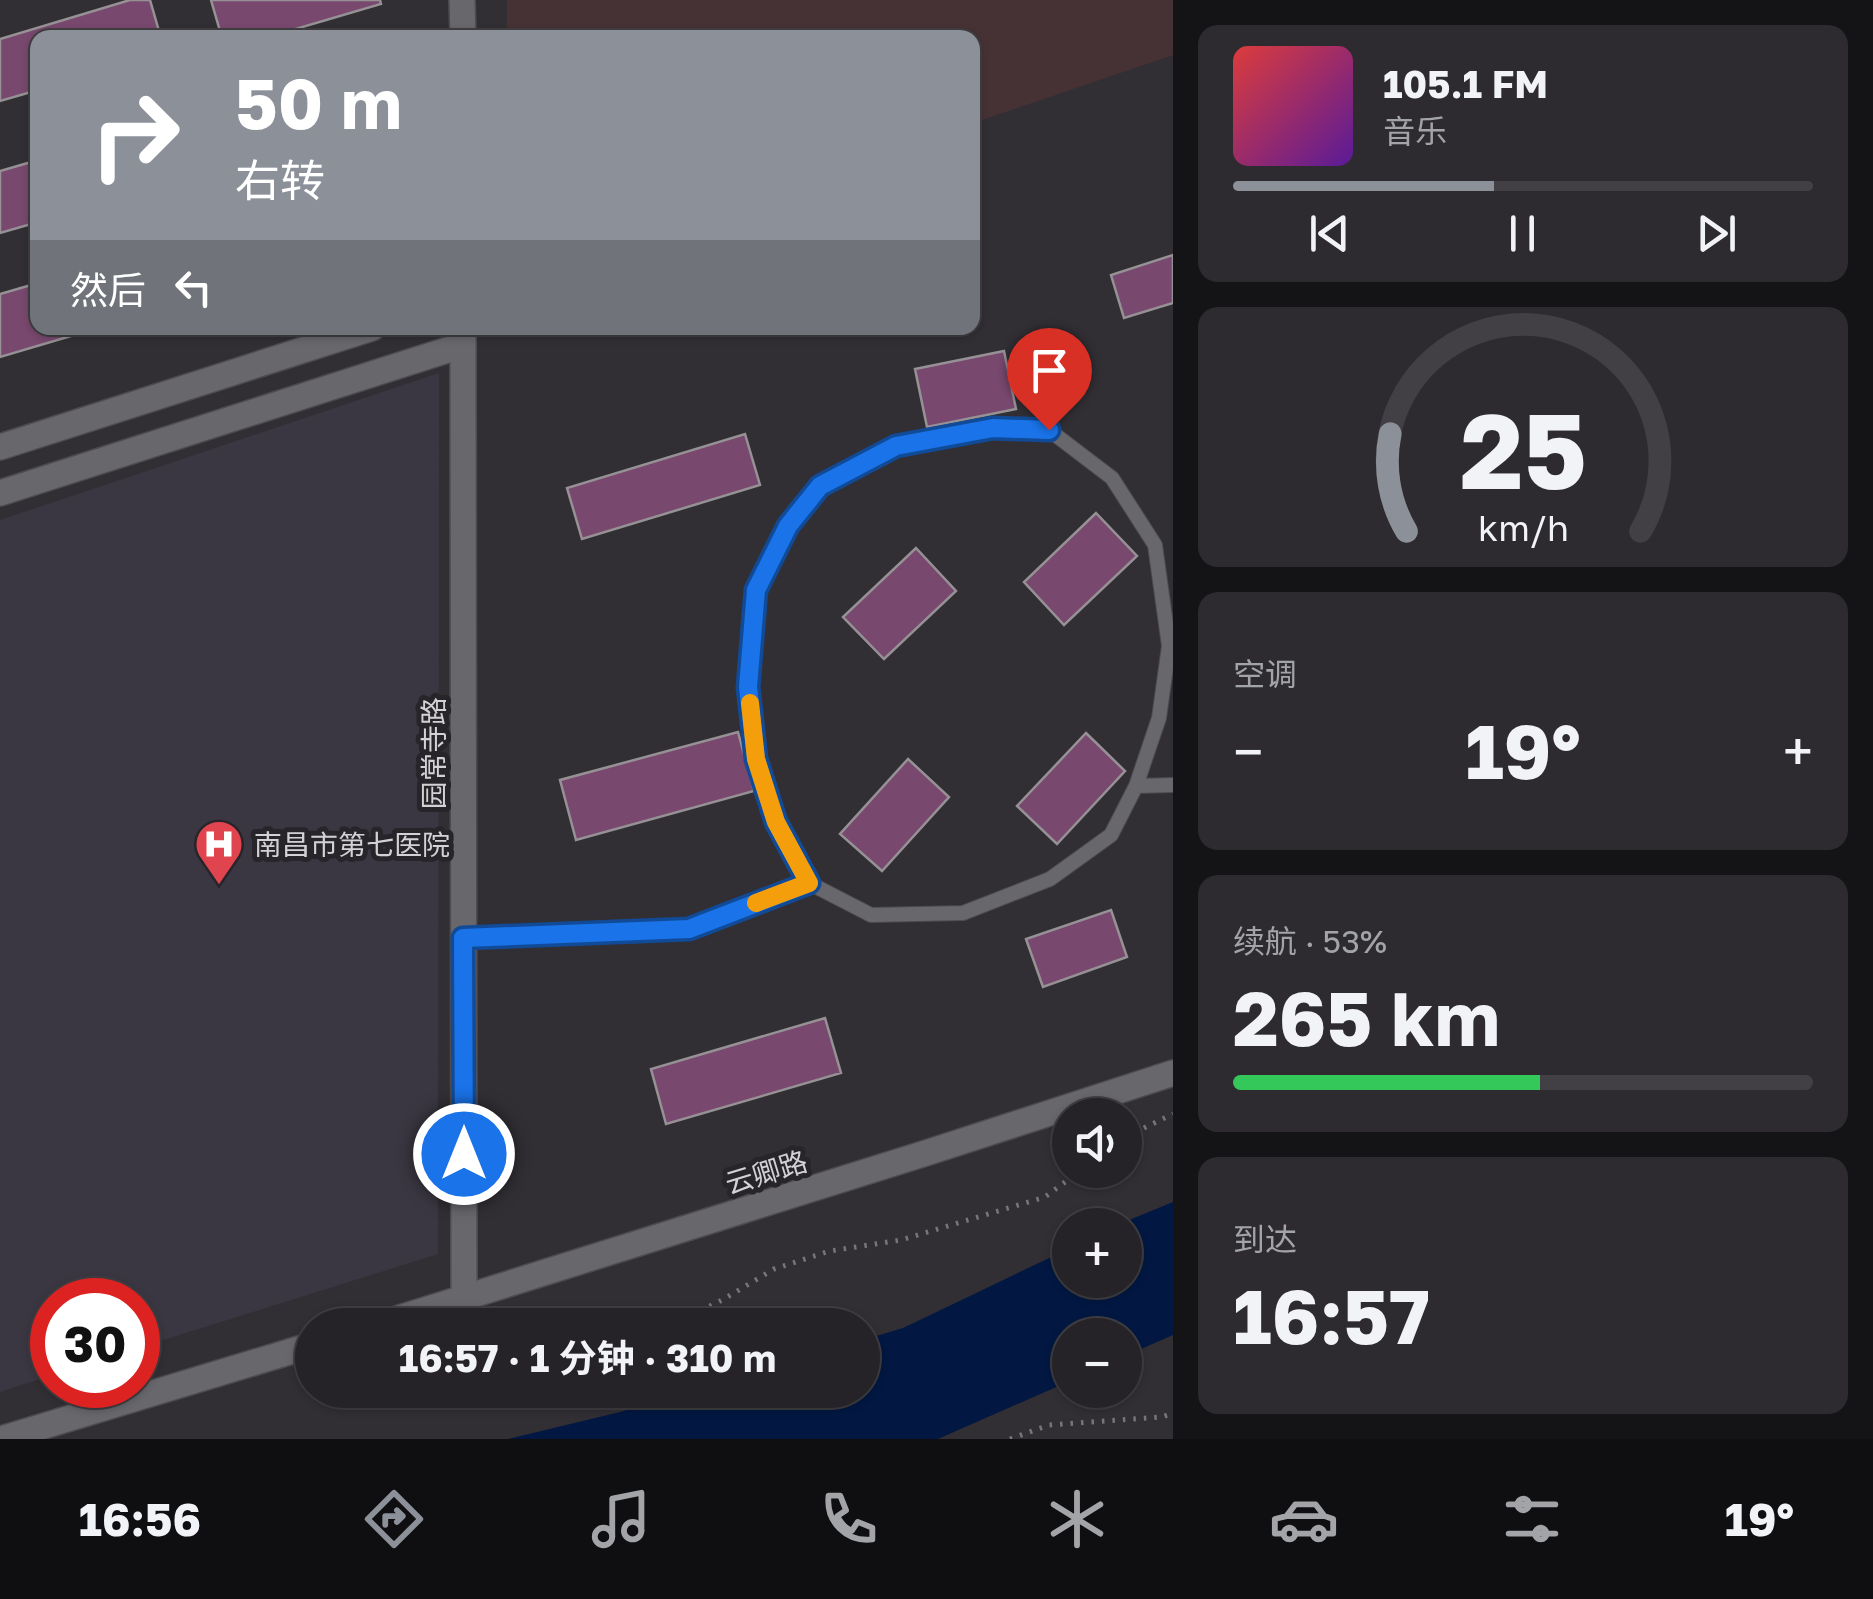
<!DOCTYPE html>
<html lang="zh">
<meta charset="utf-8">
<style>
:root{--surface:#252327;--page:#2d2b2f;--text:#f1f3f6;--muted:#a3a4a7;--line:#424044;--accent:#8c9099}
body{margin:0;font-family:"Golos Text","Noto Sans SC",sans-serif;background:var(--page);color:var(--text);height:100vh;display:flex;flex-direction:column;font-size:38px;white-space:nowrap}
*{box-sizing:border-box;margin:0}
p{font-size:32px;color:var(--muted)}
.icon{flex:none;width:55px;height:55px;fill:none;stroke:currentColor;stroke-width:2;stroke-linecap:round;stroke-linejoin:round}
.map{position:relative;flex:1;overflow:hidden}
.details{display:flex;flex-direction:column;gap:25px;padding:25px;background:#141315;width:700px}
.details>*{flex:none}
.guide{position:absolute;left:30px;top:30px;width:950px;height:305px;border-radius:20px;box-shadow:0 2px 8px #0004,0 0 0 2px var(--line);background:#8c9099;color:#fff;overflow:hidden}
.tools{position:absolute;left:1052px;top:1098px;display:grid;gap:20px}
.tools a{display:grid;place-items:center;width:90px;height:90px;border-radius:50%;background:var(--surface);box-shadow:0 2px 8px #0004,0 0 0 2px var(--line);font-size:50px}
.speed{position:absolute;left:30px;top:1278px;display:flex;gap:20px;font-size:50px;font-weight:700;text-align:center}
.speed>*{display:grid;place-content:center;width:130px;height:130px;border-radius:50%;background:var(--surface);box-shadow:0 2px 8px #0004,0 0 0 2px var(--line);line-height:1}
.speed .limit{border:15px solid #d22;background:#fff;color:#111}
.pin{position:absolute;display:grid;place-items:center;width:85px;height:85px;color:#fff;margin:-102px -42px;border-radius:50% 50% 50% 0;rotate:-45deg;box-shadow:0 0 10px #0007}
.pin .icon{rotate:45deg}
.me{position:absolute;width:110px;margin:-55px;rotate:0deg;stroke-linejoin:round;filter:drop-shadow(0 0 8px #0008)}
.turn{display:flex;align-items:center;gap:35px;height:210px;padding:0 40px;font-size:45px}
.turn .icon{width:130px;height:130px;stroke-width:2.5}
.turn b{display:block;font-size:70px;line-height:85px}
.then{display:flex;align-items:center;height:95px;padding:0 40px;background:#0003;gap:20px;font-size:38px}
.big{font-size:75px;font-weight:700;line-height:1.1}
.details .widget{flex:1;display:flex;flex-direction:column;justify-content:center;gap:15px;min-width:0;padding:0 35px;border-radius:20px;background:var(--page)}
.details .dial{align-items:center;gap:0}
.dial svg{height:260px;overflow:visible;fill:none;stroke:var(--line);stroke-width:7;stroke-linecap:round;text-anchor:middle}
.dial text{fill:var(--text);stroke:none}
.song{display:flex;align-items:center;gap:30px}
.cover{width:120px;height:120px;border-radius:15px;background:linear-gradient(135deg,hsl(0 70% 55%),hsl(270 70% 35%))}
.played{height:10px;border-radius:5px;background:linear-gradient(90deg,var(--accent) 45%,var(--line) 45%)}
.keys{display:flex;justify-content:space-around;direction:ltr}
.heat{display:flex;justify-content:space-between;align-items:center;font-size:55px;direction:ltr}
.charge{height:15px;border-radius:8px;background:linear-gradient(90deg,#34c759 53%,var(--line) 0)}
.trip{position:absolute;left:295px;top:1308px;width:585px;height:100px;border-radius:50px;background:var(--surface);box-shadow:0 2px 8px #0004,0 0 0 2px var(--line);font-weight:700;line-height:100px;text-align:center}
.tabs{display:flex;height:160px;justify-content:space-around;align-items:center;background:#0f0e10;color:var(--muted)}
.tabs .icon{width:70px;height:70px}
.tabs .on{color:var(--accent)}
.tabs b{font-size:45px;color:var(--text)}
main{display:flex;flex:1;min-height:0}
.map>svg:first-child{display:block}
</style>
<main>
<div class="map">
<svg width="1173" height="1439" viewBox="0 0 1173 1439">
<rect width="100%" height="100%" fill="#312f34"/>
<!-- built -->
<path fill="#3a3742" d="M439,373l-1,881 -300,94v-48h-86v75l-52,17v-872z"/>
<!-- education -->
<path fill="#463234" d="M507,0h666v55l-200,68 -1,-85 -465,-1z"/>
<!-- water -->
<path fill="#021842" d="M1173,1202v133l-48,21v-21h-55v46l-132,58h-430l112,-27 75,-22h167l1,-50 40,-12 167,-80v32h55v-55h-8z"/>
<!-- building -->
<path fill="#78486e" stroke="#969194" stroke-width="2.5" d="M130,0h20l11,38h-123v52l-38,11v-62z
M211,0h169l1,4 -116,34h-43z
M38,160v62l-38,11v-62z
M1173,255v48l-49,15 -13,-43z
M38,283v45h60l-98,29v-63z
M1004,351l12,58 -89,18 -12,-58z
M745,434l15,51 -178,54 -15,-51z
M1096,513l41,43 -73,69 -40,-43z
M916,548l40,43 -72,68 -41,-42z
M738,732l16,59 -178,49 -16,-60z
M1086,733l39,38 -68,73 -40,-38z
M908,759l41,38 -67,74 -42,-37z
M1111,910l16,47 -84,30 -17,-48z
M825,1018l16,55 -175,51 -15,-55z"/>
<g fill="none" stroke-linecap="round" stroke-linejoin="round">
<!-- lane casing -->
<g stroke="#4d4b50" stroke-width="16">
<path id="lane" d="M993,427l56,3 63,48 43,67 14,101 -10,72 -23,68 -25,49 -61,44 -87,34 -92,2 -62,-32 -33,-62 -19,-62 -9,-72 8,-96 33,-65 31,-40 76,-40z
M1136,786l37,-1
M463,937l226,-8 120,-46"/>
</g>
<!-- street casing -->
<g stroke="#4d4b50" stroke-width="28">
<path id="street" d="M462,0l1,38
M463,328l1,971
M0,447l372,-119
M0,493l463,-148
M377,1325l549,-172 247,-80
M1,1439l311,-94"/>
</g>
<!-- path -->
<path stroke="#777579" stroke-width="5" stroke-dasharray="2.5 8" stroke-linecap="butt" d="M1125,1137l48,-23
M672,1325l52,-26 50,-30 56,-18 71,-11 144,-43 36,-27
M398,1390l2,2 6,-2
M1010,1439l39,-14 113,-8 11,-4"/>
<!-- lane -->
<use href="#lane" stroke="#68676c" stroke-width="14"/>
<!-- street -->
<use href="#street" stroke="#68676c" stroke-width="25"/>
</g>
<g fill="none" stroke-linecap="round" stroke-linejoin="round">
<!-- route casing -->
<g stroke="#114b97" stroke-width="25">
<path id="route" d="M464,1154l-1,-216 226,-9 120,-46 -33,-61 -20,-63 -8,-72 8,-97 32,-64 32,-40 76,-40 97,-18 56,2"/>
</g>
<!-- route -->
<use href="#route" stroke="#1a73e8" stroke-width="18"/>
<!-- slow -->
<path stroke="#f59e0b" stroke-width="18" d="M750,703l6,56 20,63 33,61 -53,20"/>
</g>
<!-- icons -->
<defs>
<g id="hospital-pin" transform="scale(2.5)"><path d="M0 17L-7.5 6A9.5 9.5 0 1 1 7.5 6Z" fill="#e0444e" stroke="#27252a"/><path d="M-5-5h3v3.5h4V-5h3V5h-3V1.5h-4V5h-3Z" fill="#fff"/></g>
</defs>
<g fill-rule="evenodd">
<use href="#hospital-pin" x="219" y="844"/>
</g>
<g text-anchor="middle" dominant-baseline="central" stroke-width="10" stroke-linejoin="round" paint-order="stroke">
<!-- street labels -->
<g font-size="28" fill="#d2d1d4" stroke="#27252a">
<text transform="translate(433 753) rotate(-90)">园常寺路</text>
<text transform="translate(766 1172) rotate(-17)">云卿路</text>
</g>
<!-- poi labels -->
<g font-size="28" fill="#d2d1d4" stroke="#27252a" text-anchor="start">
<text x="254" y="844">南昌市第七医院</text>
</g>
</g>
</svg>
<div class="tools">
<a><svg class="icon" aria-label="sound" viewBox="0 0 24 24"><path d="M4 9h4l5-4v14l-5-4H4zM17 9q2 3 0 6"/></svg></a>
<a>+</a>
<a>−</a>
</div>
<div class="speed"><div class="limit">30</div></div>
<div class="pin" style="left:1049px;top:430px;background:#d93025"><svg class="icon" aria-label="arrive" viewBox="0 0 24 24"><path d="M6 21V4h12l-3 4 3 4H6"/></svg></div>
<svg class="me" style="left:464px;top:1154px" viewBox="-20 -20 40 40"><circle r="17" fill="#1a73e8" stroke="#fff" stroke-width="3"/><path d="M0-11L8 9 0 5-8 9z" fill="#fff"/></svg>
<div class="trip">16:57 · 1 分钟 · 310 m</div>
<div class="guide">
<div class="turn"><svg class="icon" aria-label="right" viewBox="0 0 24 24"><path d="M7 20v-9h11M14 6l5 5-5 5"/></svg><div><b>50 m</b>右转</div></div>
<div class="then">然后<svg class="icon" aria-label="left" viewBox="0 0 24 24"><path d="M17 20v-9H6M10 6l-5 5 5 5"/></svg></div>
</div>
</div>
<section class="details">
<div class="widget">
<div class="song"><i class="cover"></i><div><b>105.1 FM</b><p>音乐</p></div></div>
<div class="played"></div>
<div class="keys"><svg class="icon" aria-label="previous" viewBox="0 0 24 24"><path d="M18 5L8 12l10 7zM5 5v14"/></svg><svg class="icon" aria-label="pause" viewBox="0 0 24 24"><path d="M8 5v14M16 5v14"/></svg><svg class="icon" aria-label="next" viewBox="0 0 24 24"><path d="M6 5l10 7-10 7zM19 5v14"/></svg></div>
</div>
<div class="widget dial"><svg viewBox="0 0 100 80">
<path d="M14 69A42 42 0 1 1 86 69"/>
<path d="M14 69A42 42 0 0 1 9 39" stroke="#8c9099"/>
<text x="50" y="56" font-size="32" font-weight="700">25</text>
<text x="50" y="72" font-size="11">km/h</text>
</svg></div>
<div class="widget"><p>空调</p>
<div class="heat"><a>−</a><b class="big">19°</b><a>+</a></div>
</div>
<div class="widget"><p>续航 · 53%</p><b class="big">265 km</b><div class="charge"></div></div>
<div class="widget"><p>到达</p><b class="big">16:57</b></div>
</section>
</main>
<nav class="tabs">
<b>16:56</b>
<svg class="icon on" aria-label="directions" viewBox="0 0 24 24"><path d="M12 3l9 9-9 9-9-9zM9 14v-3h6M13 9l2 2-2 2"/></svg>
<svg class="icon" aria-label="music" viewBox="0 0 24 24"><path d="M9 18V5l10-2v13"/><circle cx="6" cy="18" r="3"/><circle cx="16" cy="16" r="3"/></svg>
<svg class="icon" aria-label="phone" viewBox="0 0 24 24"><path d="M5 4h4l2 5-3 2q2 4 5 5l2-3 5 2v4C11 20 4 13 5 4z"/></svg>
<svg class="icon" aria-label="climate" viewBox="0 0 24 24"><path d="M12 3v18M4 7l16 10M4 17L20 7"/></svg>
<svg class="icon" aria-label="car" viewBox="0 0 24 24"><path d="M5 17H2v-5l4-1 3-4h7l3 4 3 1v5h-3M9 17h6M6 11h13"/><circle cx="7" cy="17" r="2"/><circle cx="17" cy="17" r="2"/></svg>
<svg class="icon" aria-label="filters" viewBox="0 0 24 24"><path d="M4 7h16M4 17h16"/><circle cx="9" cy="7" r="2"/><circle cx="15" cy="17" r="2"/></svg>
<b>19°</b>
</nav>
